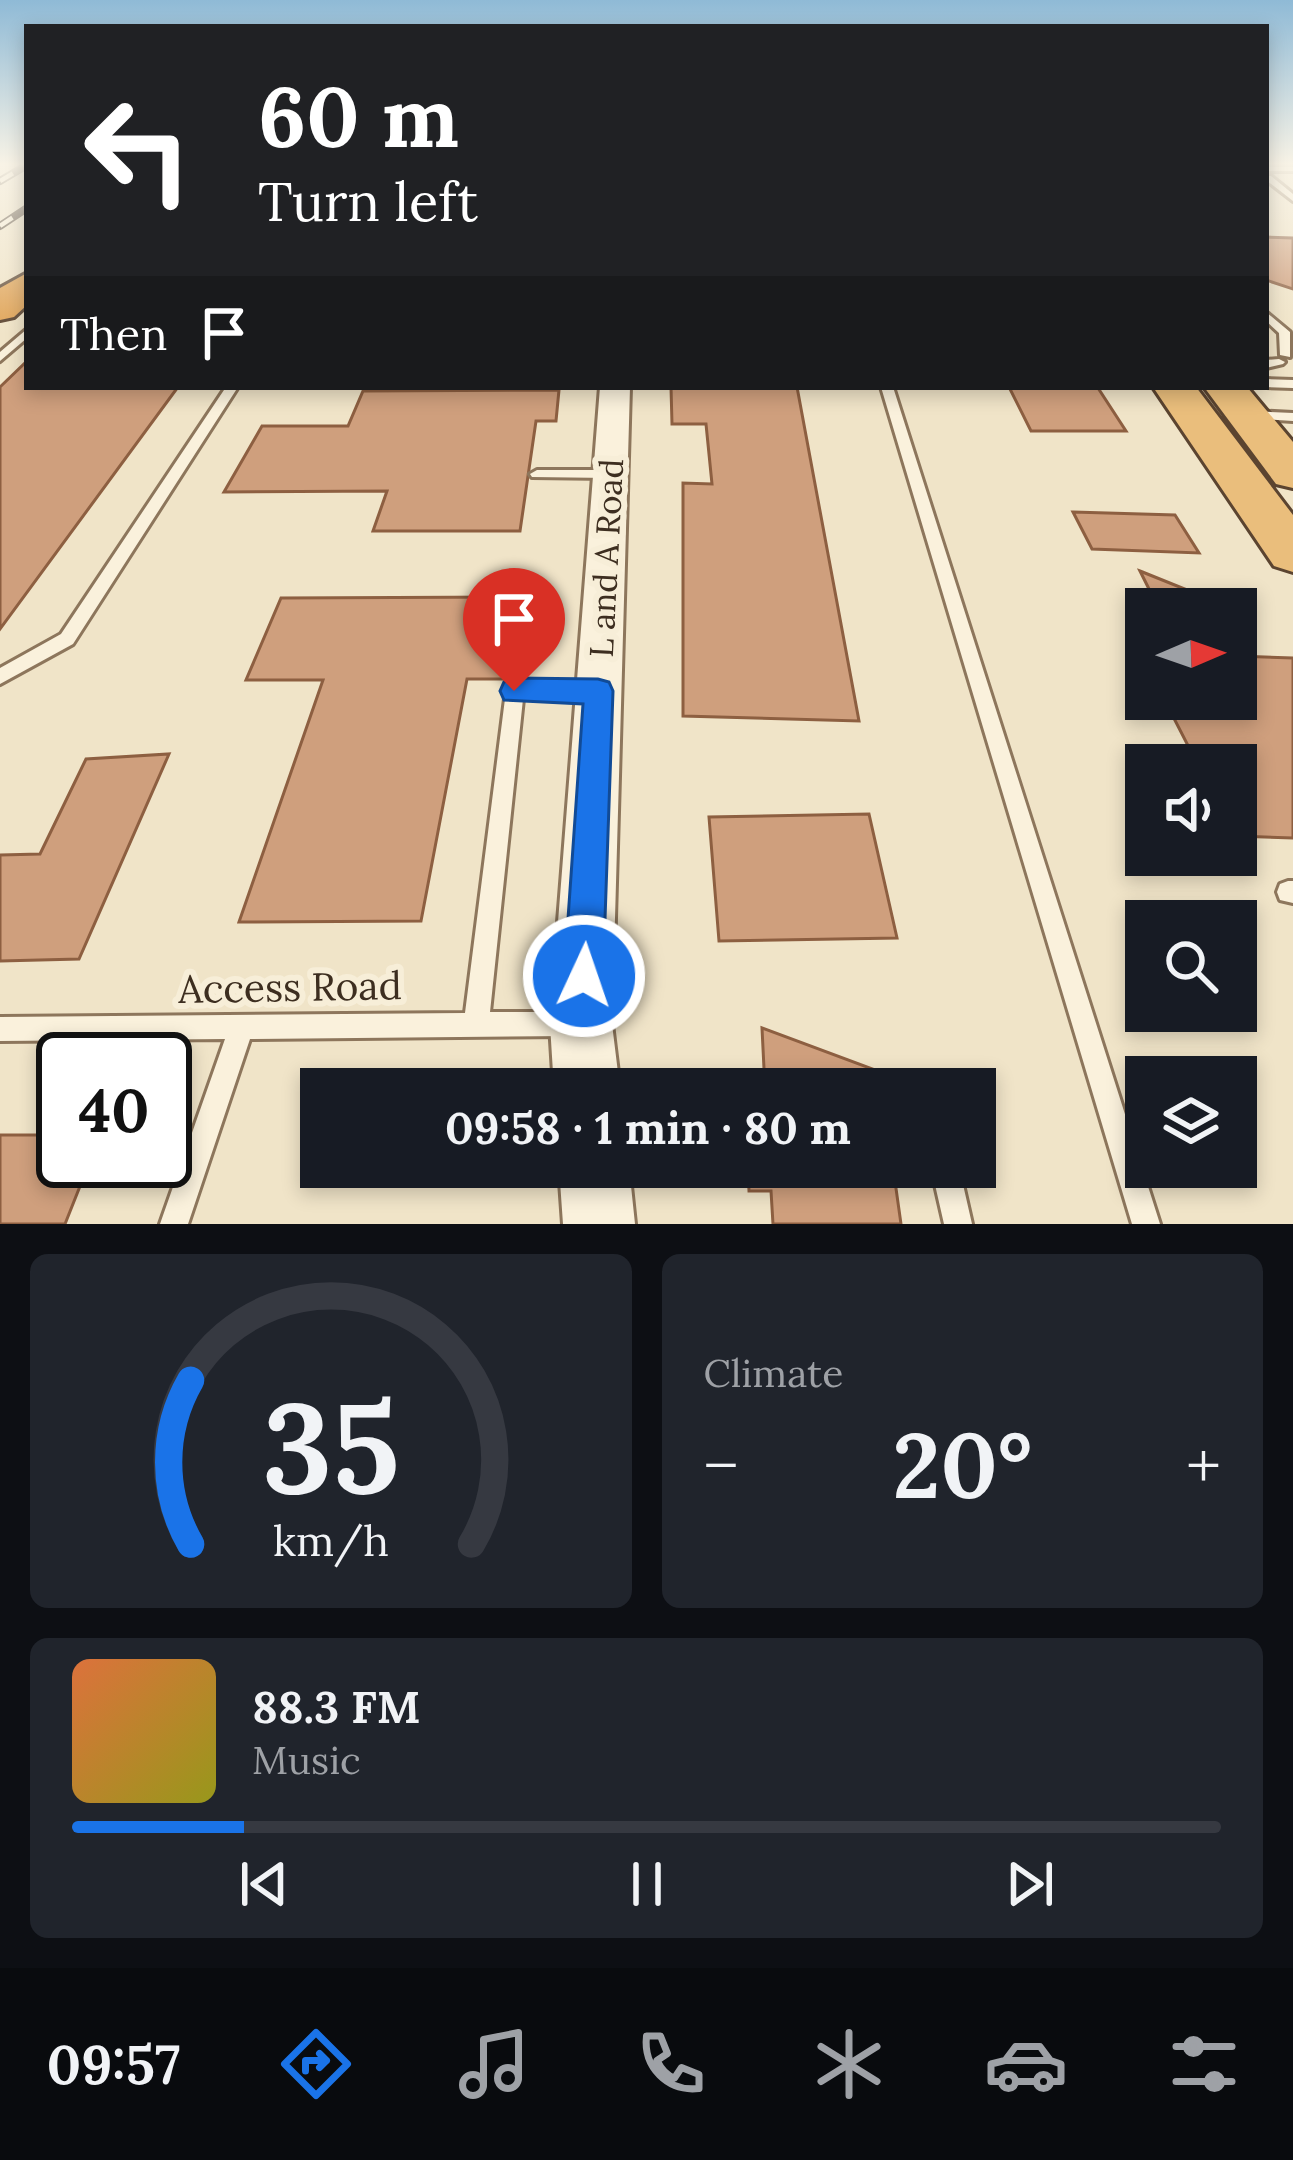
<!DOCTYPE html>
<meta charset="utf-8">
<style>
:root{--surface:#171b24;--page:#20242c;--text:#f1f3f6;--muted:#9ea1a6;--line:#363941;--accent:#1a73e8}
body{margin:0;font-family:Lora,serif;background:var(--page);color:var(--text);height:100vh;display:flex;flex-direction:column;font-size:45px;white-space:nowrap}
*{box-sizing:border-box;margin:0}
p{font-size:39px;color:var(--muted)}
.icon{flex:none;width:66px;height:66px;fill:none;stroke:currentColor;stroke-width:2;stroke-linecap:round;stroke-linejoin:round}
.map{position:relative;height:1224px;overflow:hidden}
.side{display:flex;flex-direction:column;gap:30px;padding:30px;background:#0d0f14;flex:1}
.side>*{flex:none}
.guide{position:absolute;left:24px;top:24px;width:1245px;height:366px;border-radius:0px;box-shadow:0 6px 18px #0003;background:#202124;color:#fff;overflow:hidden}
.needle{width:78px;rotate:88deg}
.buttons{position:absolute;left:1125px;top:588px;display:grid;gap:24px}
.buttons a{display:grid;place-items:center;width:132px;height:132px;border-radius:0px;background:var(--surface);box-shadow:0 6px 18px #0003;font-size:60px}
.speed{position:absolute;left:36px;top:1032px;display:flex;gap:24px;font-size:60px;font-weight:700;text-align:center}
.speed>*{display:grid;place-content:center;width:156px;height:156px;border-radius:50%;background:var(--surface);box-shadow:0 6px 18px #0003;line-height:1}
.speed .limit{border:6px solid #111;border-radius:18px;background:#fff;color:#111}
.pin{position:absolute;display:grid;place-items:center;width:102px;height:102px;color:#fff;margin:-123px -51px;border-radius:50% 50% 50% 0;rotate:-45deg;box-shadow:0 0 12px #0007}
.pin .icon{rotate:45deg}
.me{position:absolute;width:132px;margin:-66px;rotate:3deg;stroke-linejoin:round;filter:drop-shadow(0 0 9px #0008)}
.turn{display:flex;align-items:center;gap:42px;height:252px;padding:0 36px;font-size:54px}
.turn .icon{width:156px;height:156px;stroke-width:2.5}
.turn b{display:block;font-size:84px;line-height:102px}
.then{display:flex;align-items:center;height:114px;padding:0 36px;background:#0003;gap:24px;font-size:45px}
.big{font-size:90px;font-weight:700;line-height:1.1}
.side .card{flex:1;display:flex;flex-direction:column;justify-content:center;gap:18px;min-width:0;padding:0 42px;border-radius:18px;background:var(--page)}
.side .dial{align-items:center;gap:0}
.dial svg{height:312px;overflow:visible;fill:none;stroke:var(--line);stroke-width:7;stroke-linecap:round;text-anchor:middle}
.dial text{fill:var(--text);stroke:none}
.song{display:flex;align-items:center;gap:36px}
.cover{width:144px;height:144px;border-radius:18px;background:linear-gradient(135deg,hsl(20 70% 55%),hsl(60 70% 35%))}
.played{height:12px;border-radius:6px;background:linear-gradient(90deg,var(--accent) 15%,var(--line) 15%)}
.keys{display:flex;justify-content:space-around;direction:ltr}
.heat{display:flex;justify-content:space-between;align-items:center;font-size:66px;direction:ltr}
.side .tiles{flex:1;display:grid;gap:30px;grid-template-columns:1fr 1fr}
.card:last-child{grid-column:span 2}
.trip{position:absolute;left:300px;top:1068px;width:696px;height:120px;border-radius:0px;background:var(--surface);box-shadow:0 6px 18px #0003;font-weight:700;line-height:120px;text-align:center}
.menu{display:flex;height:192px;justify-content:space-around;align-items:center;background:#090b0e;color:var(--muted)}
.menu .icon{width:84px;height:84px}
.menu .current{color:var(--accent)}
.menu b{font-size:54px;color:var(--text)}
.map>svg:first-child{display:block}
</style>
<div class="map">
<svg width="1293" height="1224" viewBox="0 0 1293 1224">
<rect width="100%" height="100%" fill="#f0e4c8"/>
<!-- building -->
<path fill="#cf9f7d" stroke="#8d5f41" stroke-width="3" d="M1266,237l27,1v51l-27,-9z
M27,361v26h151l-178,242v-242z
M671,387h126l62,334 -176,-5v-233l29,1 -6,-60h-34z
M1009,387l89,1 28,43h-95z
M559,390l-3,31h-20l-16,110h-147l14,-40 -163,1 38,-66h86l15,-35z
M1073,512l102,3 24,38 -107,-4z
M1140,571l92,37 -1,1h-72z
M530,597l-11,82h-52l-46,242 -182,1 84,-242h-77l35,-82z
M1236,656l57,2v180l-57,-2v-71h-38l-34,-66h72z
M169,754l-90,205 -79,2v-106l40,-1 46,-95z
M869,814l28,124 -178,3 -10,-124z
M762,1028l159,59 -1,2h-155z
M0,1135h63v26h27l-25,63h-65z
M748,1167h145l8,57h-128l-2,-33h-22z"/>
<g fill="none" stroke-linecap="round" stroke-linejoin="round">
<!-- service casing -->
<g stroke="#8d765c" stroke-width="6">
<path id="service" d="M1266,167h27v4h-27z
M1266,176h5l22,18v7l-27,-21z
M1266,312l24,20v25l-10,-2 -1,-22 -13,-12z
M27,329v9l-27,23v-9z
M1279,359l6,3 -2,2 -17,4v-8z
M1266,379l27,1v8l-27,-1z
M226,387h12l-165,257 -73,40v-16l61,-34z
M881,387h12l267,837h-28z
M1252,411l41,2v8l-45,-3 -2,-3z
M537,470h73l7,4 -7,4 -78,-1 -2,-3z
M515,683h83l6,3 3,5 -3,5 -6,3h-75l-33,313h78l9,3 3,9 -3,9 -9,3 -318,3 -62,185h-28l65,-185 -225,2v-24l465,-4 41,-322 3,-5z
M1288,881h5v22l-13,-3 -3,-8 3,-8z
M931,1167h28l13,57h-28z"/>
</g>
<!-- tertiary casing -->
<g stroke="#8d765c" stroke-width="6">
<path id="tertiary" d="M600,387h30l-18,637 8,65h-66l-4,-65z
M559,1167h70l6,57h-72z"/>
</g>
<!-- trunk casing -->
<g stroke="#5b4430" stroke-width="6">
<path id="trunk" d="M1153,387h43l97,128v57l-19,-6z
M1204,387h43l46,55v46l-17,-4z"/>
</g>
<!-- motorway casing -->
<g stroke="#5b4430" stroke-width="6">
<path id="motorway" d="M27,273v32l-13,12 -14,3v-32z"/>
</g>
<!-- service -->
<use href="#service" fill="#faf1dc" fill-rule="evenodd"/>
<!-- tertiary -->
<use href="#tertiary" fill="#faf1dc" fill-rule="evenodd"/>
<!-- trunk -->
<use href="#trunk" fill="#eabe7c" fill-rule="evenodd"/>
<!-- motorway -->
<use href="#motorway" fill="#e0a458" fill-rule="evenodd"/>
<!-- rail casing -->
<g stroke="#3d2e20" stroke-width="8">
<path id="rail" d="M0,181l27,-16
M0,226l27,-18"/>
</g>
<!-- rail -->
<use href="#rail" stroke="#f7eed8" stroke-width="4.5" stroke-dasharray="15" stroke-linecap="butt"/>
</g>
<!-- sky -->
<linearGradient id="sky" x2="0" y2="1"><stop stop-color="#8fbad6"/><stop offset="0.49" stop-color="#f8f3e6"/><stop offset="1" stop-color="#f8f3e6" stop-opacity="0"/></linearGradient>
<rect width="1293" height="335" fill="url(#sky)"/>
<!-- route -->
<path fill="#1a73e8" stroke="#114b97" stroke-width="3" d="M514,678l84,1 11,3 4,9 -10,285 -6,14 -13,6 -14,-6 -6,-14 19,-272 -79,-4 -4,-9 4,-9z"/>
<g text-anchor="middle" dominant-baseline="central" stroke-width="12" stroke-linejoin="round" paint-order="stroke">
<!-- street labels -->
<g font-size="33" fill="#3d2e20" stroke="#f7eed8">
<text transform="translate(606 558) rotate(-87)">L and A Road</text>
</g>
<!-- near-street labels -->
<g font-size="39" fill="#3d2e20" stroke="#f7eed8">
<text transform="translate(290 987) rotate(-1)">Access Road</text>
</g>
</g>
</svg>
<div class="buttons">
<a><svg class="needle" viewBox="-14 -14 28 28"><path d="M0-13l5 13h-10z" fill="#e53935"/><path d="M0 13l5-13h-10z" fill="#9ea1a6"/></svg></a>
<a><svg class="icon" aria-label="sound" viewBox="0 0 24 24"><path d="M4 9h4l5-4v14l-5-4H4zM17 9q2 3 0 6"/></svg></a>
<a><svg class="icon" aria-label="search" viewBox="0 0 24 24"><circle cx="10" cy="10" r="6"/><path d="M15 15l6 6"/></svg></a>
<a><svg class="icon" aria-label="layers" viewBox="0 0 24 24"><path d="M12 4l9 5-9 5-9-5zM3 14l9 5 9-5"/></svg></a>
</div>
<div class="speed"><div class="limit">40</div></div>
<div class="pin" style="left:514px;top:691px;background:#d93025"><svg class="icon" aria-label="arrive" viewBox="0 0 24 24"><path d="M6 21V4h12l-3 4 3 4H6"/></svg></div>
<svg class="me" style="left:584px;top:976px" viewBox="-20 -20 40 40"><circle r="17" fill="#1a73e8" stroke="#fff" stroke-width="3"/><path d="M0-11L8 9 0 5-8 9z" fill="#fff"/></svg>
<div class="trip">09:58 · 1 min · 80 m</div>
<div class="guide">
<div class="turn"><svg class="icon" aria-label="left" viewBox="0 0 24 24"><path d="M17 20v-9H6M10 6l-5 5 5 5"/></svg><div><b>60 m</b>Turn left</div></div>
<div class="then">Then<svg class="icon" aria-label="arrive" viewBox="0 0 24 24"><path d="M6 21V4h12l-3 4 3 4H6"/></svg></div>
</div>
</div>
<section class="side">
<div class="tiles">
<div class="card dial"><svg viewBox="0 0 100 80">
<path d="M14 69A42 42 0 1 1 86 69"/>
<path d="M14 69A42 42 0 0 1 14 27" stroke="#1a73e8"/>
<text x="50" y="56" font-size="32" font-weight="700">35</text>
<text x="50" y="72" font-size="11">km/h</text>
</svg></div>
<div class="card"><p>Climate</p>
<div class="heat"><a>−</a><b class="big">20°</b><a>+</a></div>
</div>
<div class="card">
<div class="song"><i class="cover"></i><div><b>88.3 FM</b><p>Music</p></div></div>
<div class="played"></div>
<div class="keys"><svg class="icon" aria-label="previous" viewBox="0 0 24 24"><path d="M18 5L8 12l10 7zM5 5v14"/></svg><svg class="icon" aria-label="pause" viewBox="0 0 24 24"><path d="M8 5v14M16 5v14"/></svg><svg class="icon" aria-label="next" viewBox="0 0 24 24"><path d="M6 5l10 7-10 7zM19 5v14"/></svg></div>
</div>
</div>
</section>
<nav class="menu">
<b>09:57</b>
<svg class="icon current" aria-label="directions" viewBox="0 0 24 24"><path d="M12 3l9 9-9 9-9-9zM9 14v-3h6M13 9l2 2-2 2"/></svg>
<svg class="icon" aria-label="music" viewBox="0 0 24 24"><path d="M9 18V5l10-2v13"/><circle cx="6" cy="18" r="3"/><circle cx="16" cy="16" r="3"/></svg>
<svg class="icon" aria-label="phone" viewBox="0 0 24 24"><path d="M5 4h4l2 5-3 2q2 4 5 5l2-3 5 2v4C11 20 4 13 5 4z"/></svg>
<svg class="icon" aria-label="climate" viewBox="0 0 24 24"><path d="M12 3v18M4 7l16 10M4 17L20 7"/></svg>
<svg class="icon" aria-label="car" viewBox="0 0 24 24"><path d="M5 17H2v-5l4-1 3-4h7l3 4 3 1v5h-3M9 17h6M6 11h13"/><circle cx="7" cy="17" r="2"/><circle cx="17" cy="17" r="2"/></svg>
<svg class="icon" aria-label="filters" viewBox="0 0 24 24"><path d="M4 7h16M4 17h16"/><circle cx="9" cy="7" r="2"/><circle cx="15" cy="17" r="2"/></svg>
</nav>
